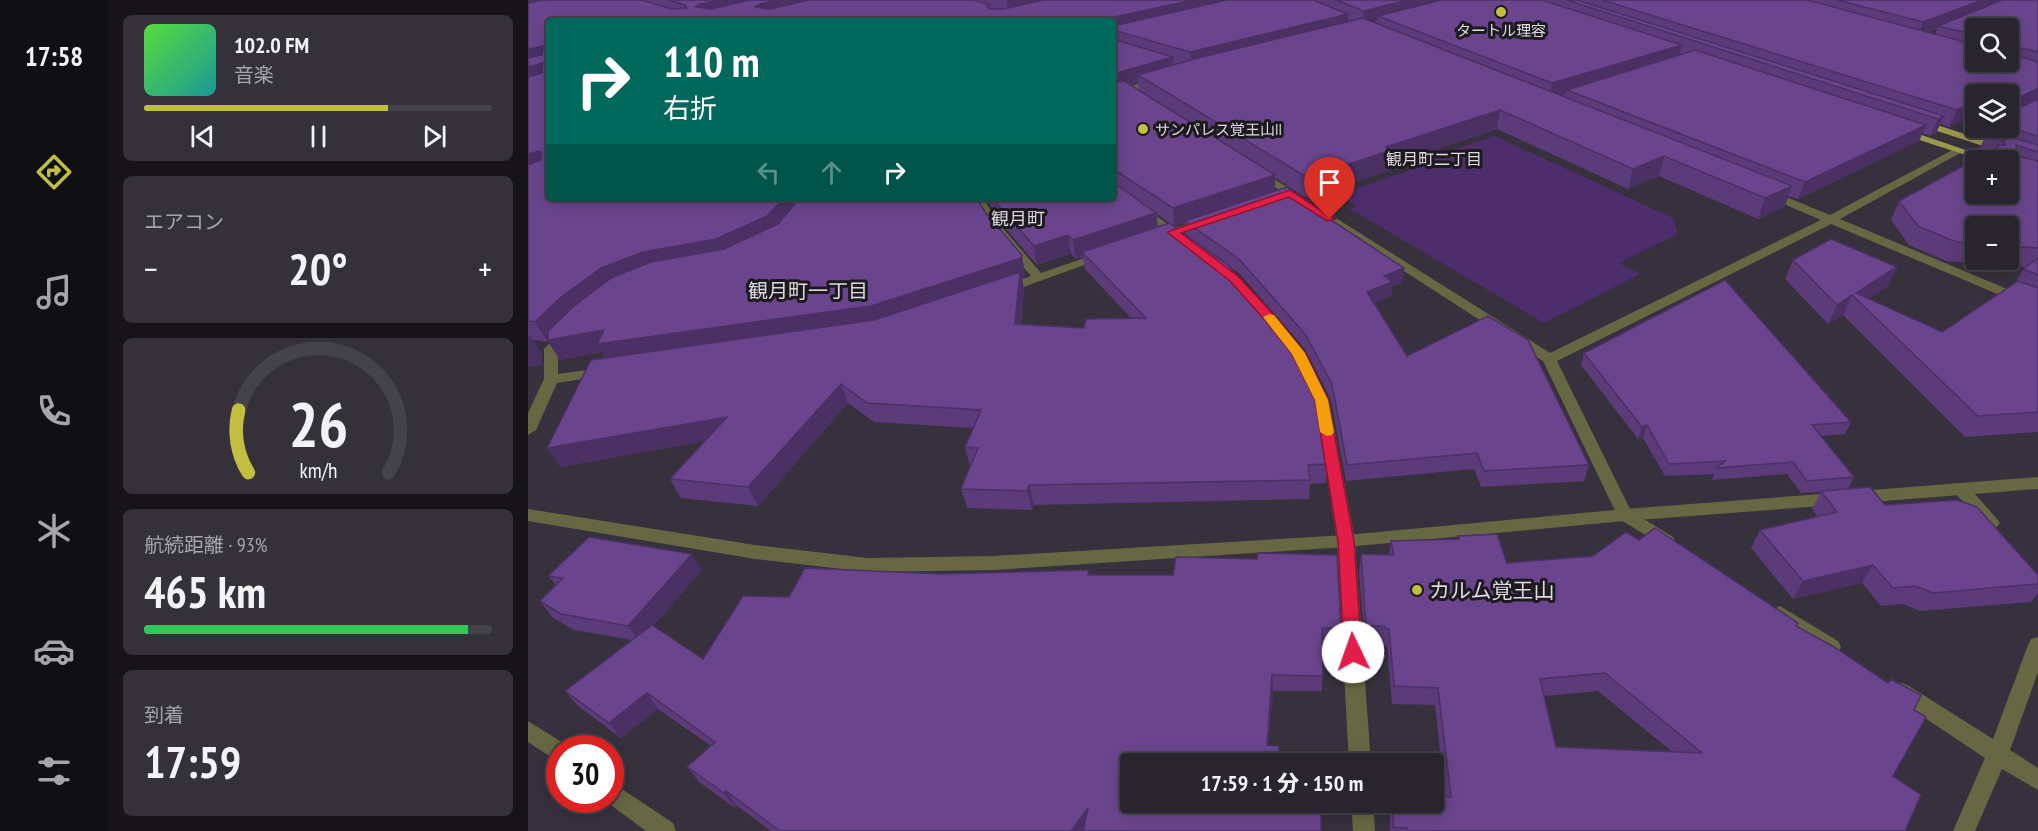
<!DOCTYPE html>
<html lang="ja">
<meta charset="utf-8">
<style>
:root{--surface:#28252e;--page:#34313a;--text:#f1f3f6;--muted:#a5a5aa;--line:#44424a;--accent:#c1be40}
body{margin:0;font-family:"PT Sans Narrow","Noto Sans JP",sans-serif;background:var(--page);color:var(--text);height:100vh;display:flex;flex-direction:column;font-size:22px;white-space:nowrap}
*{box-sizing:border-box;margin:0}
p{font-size:20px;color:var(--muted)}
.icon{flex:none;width:33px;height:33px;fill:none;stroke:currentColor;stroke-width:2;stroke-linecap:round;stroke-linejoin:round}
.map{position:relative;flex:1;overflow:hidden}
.panel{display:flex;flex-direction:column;gap:15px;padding:15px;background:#161419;width:420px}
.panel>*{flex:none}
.top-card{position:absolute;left:18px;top:18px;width:570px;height:183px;border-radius:6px;box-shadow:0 3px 15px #0003,0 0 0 2px var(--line);background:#00695c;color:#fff;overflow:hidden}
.controls{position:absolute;left:1437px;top:18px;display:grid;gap:12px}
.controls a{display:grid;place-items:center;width:54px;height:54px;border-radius:6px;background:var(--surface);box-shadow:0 3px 15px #0003,0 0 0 2px var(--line);font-size:30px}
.speed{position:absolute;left:18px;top:735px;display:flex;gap:12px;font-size:30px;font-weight:700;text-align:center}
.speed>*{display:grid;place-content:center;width:78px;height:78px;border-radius:50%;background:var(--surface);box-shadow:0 3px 15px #0003,0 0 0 2px var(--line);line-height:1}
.speed .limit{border:9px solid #d22;background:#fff;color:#111}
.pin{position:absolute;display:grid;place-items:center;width:51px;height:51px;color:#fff;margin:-62px -26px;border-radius:50% 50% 50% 0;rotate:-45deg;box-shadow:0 0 6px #0007}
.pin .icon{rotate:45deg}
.me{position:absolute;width:66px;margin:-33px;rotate:357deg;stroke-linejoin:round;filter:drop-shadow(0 0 4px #0008)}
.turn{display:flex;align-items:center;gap:21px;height:126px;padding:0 18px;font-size:27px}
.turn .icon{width:78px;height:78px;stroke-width:2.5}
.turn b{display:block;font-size:42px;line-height:51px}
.lanes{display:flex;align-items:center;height:57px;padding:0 18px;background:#0003;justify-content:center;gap:30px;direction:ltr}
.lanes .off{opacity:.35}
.big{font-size:45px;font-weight:800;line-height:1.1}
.panel .tile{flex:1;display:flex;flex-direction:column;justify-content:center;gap:9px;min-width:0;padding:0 21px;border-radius:9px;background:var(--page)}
.panel .dial{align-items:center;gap:0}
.dial svg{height:156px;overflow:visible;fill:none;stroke:var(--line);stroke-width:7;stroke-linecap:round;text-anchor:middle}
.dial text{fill:var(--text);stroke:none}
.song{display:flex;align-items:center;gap:18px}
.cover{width:72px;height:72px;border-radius:9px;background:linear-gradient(135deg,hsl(110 70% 55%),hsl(180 70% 35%))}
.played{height:6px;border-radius:3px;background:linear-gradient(90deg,var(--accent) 70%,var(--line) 70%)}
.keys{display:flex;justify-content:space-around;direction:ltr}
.heat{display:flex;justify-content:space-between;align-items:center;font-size:33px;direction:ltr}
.charge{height:9px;border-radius:4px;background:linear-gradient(90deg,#34c759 93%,var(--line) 0)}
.trip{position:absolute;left:592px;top:753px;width:324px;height:60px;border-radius:6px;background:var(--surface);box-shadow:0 3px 15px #0003,0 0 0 2px var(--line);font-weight:800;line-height:60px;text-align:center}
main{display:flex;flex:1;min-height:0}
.tabs{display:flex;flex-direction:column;width:108px;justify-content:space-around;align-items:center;background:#100f12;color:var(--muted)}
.tabs .icon{width:42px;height:42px}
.tabs .on{color:var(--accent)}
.tabs b{font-size:27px;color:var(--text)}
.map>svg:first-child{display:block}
</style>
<main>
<nav class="tabs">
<b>17:58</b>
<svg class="icon on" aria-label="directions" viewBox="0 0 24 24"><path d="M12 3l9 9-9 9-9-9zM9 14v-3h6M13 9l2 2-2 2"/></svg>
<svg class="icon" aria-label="music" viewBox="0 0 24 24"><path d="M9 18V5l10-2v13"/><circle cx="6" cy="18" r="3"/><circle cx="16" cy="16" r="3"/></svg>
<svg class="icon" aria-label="phone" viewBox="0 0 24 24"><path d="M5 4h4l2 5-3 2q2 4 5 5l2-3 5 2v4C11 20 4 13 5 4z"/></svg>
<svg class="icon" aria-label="climate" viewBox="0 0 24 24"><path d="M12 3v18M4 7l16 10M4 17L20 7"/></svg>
<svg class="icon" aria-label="car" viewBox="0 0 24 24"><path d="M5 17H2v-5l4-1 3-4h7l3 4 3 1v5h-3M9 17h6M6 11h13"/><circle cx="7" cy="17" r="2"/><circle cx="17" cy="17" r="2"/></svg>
<svg class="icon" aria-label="filters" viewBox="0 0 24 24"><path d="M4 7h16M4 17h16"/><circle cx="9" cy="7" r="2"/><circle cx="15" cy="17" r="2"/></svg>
</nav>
<section class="panel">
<div class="tile">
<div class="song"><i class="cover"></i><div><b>102.0 FM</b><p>音楽</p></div></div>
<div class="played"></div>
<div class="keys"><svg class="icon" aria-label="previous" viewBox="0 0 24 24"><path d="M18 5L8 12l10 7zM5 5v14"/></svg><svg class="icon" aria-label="pause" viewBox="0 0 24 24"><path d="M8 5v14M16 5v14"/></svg><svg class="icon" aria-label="next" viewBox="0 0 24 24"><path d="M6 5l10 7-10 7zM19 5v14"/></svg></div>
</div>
<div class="tile"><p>エアコン</p>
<div class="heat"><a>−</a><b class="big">20°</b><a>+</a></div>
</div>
<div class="tile dial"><svg viewBox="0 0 100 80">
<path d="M14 69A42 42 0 1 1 86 69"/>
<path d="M14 69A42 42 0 0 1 9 37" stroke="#c1be40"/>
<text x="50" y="56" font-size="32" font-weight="700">26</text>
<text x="50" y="72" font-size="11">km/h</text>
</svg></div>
<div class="tile"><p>航続距離 · 93%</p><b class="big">465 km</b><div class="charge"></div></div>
<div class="tile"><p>到着</p><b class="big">17:59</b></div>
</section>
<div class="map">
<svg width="1510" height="831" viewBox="0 0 1510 831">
<rect width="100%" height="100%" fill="#36313d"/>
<!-- green -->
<path fill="#4d2d6b" d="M967,136l178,82 5,16 -59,29 21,11 -96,49 -194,-114 7,-3 -20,-11 79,-27 -5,-4z"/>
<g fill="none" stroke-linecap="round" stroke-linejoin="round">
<!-- minor -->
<path fill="#676743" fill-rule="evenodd" d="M631,77l3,1v4l-49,16v-6z
M1464,128h11l-25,14 -8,-2z
M1430,147l5,3 -1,2 -122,67 198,83v9l-207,-87 -274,137 74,150 42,26 3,5 -3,5 -6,1 -48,-29 -76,-158 -289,-187 9,-2 287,181 271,-133 -58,-25v-4h8l59,24z
M585,187l61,41 31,-9 6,3 -30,12v4l-10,-1 -16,2v-4l9,-3 -51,-37z
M445,198h10l17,27 41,48 58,-20 4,-1 6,4 -102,37h-8l-2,-3 2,-3 32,-11 -40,-47z
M39,329l7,4 -16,17v24l44,-6 7,4 -7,4 -45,7 -21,47 -8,5v-22l16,-34v-30l18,-19z
M776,361l7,4 18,35 26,141 16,223h-22l-12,-223 -22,-141 -18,-35z
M1433,483l6,2 30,34 3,4 -3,4 -6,2 -6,-2 -30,-34 -2,-4 2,-4z
M1252,606l58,35 3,6 -3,6 -7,2 -7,-2 -51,-34 -2,-5 2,-5z
M1510,637v35l-28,78 28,18v22l-36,-21 -27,62h-22l32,-73 -90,-60 -3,-6 3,-6 7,-3 7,3 84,53 35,-94 3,-6z
M0,721l40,25 1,2h-9v15l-32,-21z
M82,781l63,42 3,8h-30l-42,-31h6z
M823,802h22l2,29h-22z"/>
<!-- tertiary -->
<path fill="#676743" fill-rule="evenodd" d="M1510,477v12l-179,14 -6,-2 -2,-4 2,-4 6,-2z
M1307,493l6,2 2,4 -2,4 -6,2 -210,16 -279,26 -352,23 -126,2 -113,-13 -227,-38v-12l227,36 113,13 126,-2 352,-21 279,-26z"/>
<!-- primary -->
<path fill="#9a984b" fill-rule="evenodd" d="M1391,119l119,39v6l-122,-40 -2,-2z
M1370,129h6l91,31h-14l-83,-27z"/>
</g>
<!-- wall -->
<path fill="#5b3b79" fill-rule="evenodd" d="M0,0h1510v432l-73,5 -122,-122 -15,9 -43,-45 8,-19 104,7 -9,19 -20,13 74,33 74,-50 7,-13 3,-2 -80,-6 -37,-16 -18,-25 8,-19 86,-47h-2l-3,-7 8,-16h3l2,-3h15v-34h-32v34h12l-14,7 -9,-16 -16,8 -9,-3 -4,9 -6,3 -8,-3 -3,8 -121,58 -10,-3 -3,10 -27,13 -99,-43 -31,13 -131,-60 -107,36v5l-83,28 -32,-20v13l60,31 69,46 -1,14 -11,5 -1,9 -17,7 33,53 182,109 -5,16 -103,6 -7,-18 -128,12 -15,-81 -26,-51 -65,-75 -54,-39 -1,-12 -11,3 152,238v19l-16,1 -1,15 -275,6 -2,5 -65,-2 -6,-19 9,-23 -5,-19 8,-19 -99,-6 -26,-19 -90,103 -77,-8 -11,-19 34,-38 -144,26 45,-109 -3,-6 -42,8 -12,-19 -1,1 -14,-2 9,14v10l-14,3zM585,21v177h-127l16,26 35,41 34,-11 5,5 7,-2 2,12 46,49 -47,10 -63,-4 3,-35 -2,-11 3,-1v-3l-40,-62 -436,-14zM1448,28h32v34h-32zM1409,29l-2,5 -7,-2zM610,82l1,8 -9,-5zM629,214l12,9 -11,3zM1448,226h32v34h-32z
M1056,353l267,69 -6,12 -24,2 33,41 -6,12 190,86v18l-7,9 -111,9 -17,-7 -22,2 -19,-23 -69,16 -42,-51 9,-18 57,-14 -5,-7 9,-17 -20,1 -14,-19 -75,6 2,-6 -49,2 -22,-38 -5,1 -57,-74z
M930,536l49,27 86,-7 46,-16 159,83 -1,3 117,84 -21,66 12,55h-515v-21l1,-8h43l11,-5 -10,-92 -43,-1 -5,-58h-3l-1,-2h-18l-6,-72 2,-18 28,1 2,-14 67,-2zM1070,691l73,60 -115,-4 -12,-51z
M174,570l-49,56 50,33 86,-62 151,-23 150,1 251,53 -1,16 -18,-1v48h-49l-5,54 11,1v18h-148l190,67h-550l-34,-25 -2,2 -36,-26 -12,-15 24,-21 -53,-37 -37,29 -43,-32 -13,-15 67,-51 -58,-10 -22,-13 -12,-16 16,-16 -8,-9z"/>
<!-- shaded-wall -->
<path fill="#4a3063" d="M0,0h47l-47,10z
M191,0h57l-74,21 -6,-14 2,-2z
M249,0h58l-75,21 -5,-14 2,-2z
M479,0h67l-65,14z
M664,0h61l-140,30v-9h-3l1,-3z
M880,0h53l-83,16v5l-15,4 1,-14z
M1454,0h29l-73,26 -1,3 -20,8 6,-15z
M820,14v14l-157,39 -1,-15z
M1154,45l-4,15 -111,30 -1,4 -17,5 3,-16z
M15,46l6,12 -21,8v-17z
M645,57l1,15 -36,3v7l-25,8v-16z
M15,63l6,13 -21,9v-18z
M1510,88v12l-25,13 2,-13z
M1445,103l-8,16 -16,8 8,-17z
M972,110l-3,19 -107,36v5l-83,28 1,-20 78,-31z
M1416,116l-8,17 -6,3 8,-17z
M1398,125l-7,16 -121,58 7,-17z
M1450,128h10l-14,7z
M11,151l9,17 -20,7v-21z
M1136,156l-5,20 -31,13 5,-20z
M747,175v17l-90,29v2l-11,3 -1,-18z
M1264,186l-7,20 -27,13 7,-21z
M256,198h23l215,57 3,19v3l-3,1 2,11 -5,53 -142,-16 -268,38 -7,-12 -42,8 -25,-38 25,-24 41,-30z
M628,213l2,18 -76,21 1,5 -7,2 -3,-19z
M540,235l3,19 -34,11 -3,-19z
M1369,267l-9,19 -27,17 -5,-10z
M876,268l-1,14 -11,5 -1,9 -25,10 1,-14 17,-16z
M1324,295l-9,20 -15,9 9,-19z
M1,334l13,20v10l-14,3v-23z
M313,384l7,19 -90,103 -10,-19z
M199,417l9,19 -176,31 -13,-19z
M1119,425l-4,13 -5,1 4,-12z
M501,485l5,20 -2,5 -5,-19z
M164,554l10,16 -63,72 -11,-16z
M1345,565l-11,18 -69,16 10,-18z
M744,675l1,16 -6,70v-16z
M119,693l11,16 -37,29 -12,-15z
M198,791l11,15 -2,2 -11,-15z
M560,808l-2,23h-15z"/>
<!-- building -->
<path fill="#6a458d" stroke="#4a3063" stroke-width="1.5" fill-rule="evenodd" d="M15,0h98l31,9 15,-1 -2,-3 -17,-5h51l-21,5 -2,2 16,2 38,-9h27l-20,5 -2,2 15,2 39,-9h165l16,5 -3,2 2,2h15l40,-9h148l-81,18 -1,3h-561v177h235l-17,18 -51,23 -73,13 -42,16 -41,30 -25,24 -7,-1v-156l13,-5 1,-7 -3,-2 -11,3v-77l14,-4 1,-10 -15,4v-9l14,-3 1,-9 -15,3v-46z
M699,0h86l35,14 -158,38 -77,-22v-4z
M808,0h72l-44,11z
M914,0h100l140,45 -130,38 -174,-67z
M1039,0h10l367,116 -6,3z
M1074,0h205l169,45v17h32v-9l30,9v26l-23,12v10l23,-11v37l-30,-9v-11l5,-2v-4h-5v-16h-32v13l-3,-4 -16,7z
M1309,0h145l-59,22z
M1474,0h36v52l-30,-7v-17h-32v7l-38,-9z
M835,18l429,168 -27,12 -101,-42 -31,13 -133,-59 -114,37 5,3 -83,28 -170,-103 56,-16z
M585,39l60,18 -60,17z
M1167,50l231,75 -121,57 -238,-92z
M596,81l151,94 -102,33 -60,-39v-86z
M1460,131l50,14v7l-22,-7 1,11 21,5v87l-30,-2v-20h-32v17l-20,-1 -38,-16 -19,-25 99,-54 -1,-2h8l-1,-4 -12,-4zM1448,160h32v34h-32z
M585,182l43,31 -83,27 -5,-5 -34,11 -36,-41 -5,-7h120z
M759,187l48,32 -4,1 73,48 -20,8 8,6 -25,10 40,64 81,-40 40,24 61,125 -105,6 -7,-18 -130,12 -15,-81 -27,-50 -66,-75 -54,-38z
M272,198h177l8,14 37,43 -1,3 -150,48 -274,38 7,-14 -56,10v-9l25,-24 38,-29 40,-16 73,-13 54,-25z
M641,223l59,42 62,72 23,45 13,82 -18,1 2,15 -281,5 -2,6 -66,-2 17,-41 -13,-1 16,-37 -114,-7 -26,-19 -93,103 -78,-8 57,-62 -180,31 44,-88 283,-40 146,-48 -5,52 69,4 2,-9 60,-1 -64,-66z
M1303,239l66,28 -41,26 86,39 76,-51 20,7v124l-60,4 -126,-121 -15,10 -44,-45z
M1510,258v17l-15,-6z
M1197,280l126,142 -39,3 42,52 -47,4 -14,-19 -76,6 8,-7 -56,3 -22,-39 -5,2 -58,-74z
M1342,487l15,18 72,-5 20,7 61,68v9l-105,9 -18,-7 -22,2 -20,-23 -70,16 -43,-51 77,-18 -16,-21z
M1127,528l143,95 -2,3 38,21 54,36 3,-4 30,16 -7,15 12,7 -33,59 28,19 -16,36h-498v-3l-14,-1v-25h41v-6l17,1 -13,-109 -44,-2 -5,-57h-3l-1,-3h-19l-5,-72 33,1 -3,-14 68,-2 -1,-3 39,-2 10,29 86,-7 33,-24 13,8zM1077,673l97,80 -146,-6 -16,-68z
M61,537l103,17 -64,72 -67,-12 -21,-13 23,-23 -15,-2z
M730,553l79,2 4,73h-19l1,48 -51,-1 -5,70 12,1 -1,18h-147v38h190v29h-238l5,-23 -17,23h-291l-54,-40 -2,2 -37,-26 28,-25 -68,-49 -38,30 -44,-32 87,-66 51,34 40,-63 46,1 16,-29 135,6 149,-4 -1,5h85l3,-18 81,2z"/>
<!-- route -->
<path fill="#e11d48" stroke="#92132f" stroke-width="1.5" d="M762,190l45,29 -8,2 -38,-24 -108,36 57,43 36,39 31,38 23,47 26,141 8,111 -3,6 -6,2 -6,-2 -3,-6 -6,-111 -23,-141 -23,-46 -27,-34 -35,-39 -63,-49z"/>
<!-- slow -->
<path fill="#f59e0b" d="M741,314l5,1 31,38 23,47 6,32 -2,3 -5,1 -7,-4 -5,-32 -23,-46 -29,-37z"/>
<!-- markers -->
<g fill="#c1be40" stroke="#1c1a1f" stroke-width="2">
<circle cx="973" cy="12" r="6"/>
<circle cx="615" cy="129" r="6"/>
<circle cx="889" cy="590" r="6"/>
</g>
<g text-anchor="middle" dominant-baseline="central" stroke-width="6" stroke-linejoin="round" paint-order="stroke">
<!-- far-poi labels -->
<g font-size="15" fill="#ddd9e1" stroke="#1c1a1f">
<text x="973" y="30">タートル理容</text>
<text x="627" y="129" text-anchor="start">サンパレス覚王山II</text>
</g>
<!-- far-neighbourhood labels -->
<g font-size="16" fill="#ddd9e1" stroke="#1c1a1f">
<text x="906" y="159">観月町二丁目</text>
</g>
<!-- far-quarter labels -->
<g font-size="18" fill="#ddd9e1" stroke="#1c1a1f">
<text x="490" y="218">観月町</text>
</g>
<!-- neighbourhood labels -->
<g font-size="20" fill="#ddd9e1" stroke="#1c1a1f">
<text x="280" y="291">観月町一丁目</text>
</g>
<!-- near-poi labels -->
<g font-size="21" fill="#ddd9e1" stroke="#1c1a1f" text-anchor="start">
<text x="901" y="590">カルム覚王山</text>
</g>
</g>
</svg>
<div class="controls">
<a><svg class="icon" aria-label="search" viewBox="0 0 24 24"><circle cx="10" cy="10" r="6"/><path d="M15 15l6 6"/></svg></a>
<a><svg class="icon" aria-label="layers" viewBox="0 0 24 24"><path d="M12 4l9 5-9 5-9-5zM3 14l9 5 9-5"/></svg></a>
<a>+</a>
<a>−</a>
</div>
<div class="speed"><div class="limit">30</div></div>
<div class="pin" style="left:802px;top:219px;background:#d93025"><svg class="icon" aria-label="arrive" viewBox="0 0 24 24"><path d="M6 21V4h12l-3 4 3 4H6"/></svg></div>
<svg class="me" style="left:825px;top:652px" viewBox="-20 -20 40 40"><circle r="19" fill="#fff"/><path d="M0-13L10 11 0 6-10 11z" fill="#e11d48"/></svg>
<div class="trip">17:59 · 1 分 · 150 m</div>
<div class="top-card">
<div class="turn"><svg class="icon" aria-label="right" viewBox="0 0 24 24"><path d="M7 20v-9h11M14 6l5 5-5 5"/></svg><div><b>110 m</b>右折</div></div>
<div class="lanes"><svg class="icon off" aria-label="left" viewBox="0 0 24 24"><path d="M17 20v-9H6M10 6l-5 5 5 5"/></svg><svg class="icon off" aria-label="ahead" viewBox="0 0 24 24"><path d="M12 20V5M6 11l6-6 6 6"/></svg><svg class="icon" aria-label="right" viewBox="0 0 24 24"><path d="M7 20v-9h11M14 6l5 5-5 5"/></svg></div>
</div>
</div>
</main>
